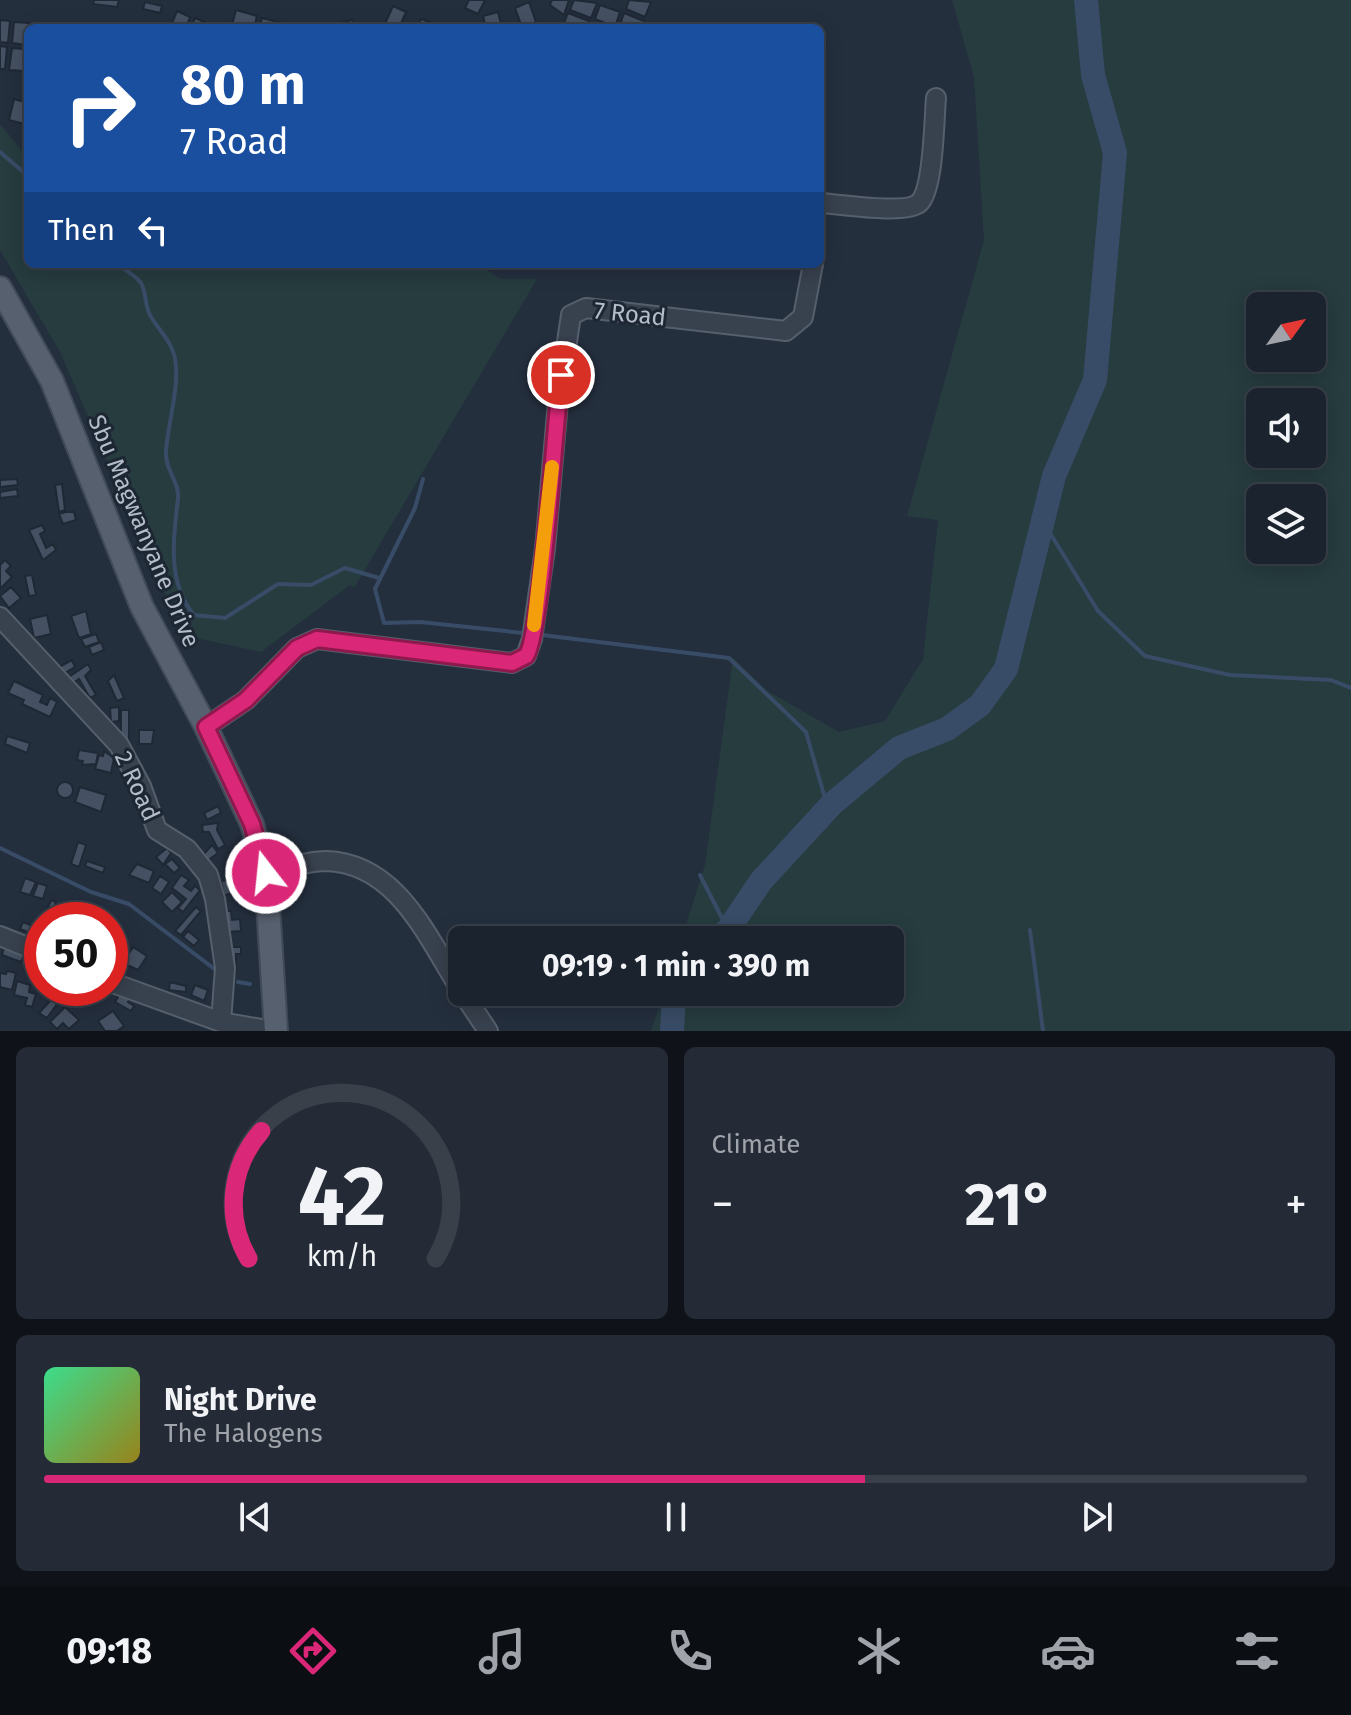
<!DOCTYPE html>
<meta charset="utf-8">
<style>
:root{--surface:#1b232e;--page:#242b36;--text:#f1f3f6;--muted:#a0a4aa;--line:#39404a;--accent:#db2777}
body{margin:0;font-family:"Fira Sans",sans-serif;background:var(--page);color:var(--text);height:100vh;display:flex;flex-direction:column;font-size:30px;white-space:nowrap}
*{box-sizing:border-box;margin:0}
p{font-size:26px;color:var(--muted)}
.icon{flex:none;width:44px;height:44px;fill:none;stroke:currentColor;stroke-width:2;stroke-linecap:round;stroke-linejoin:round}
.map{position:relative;height:1031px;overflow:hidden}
.side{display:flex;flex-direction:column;gap:16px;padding:16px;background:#0f1319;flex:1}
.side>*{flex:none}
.top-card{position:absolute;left:24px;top:24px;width:800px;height:244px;border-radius:12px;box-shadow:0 4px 20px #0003,0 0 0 2px var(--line);background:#1a4fa0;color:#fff;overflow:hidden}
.needle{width:52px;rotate:57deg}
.tools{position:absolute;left:1246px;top:292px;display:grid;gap:16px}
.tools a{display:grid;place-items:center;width:80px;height:80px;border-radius:12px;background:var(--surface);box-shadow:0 4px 20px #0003,0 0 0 2px var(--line);font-size:40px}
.speed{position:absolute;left:24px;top:902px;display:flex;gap:16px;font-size:40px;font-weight:700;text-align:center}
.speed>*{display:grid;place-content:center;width:104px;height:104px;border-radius:50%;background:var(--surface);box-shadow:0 4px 20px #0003,0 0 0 2px var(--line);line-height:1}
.speed .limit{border:12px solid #d22;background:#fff;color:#111}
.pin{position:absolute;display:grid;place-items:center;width:68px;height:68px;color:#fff;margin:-34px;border:4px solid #fff;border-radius:50%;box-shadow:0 2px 8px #0007}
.me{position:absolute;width:88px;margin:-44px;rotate:344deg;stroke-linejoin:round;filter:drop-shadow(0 0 6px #0008)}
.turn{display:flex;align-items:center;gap:28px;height:168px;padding:0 24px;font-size:36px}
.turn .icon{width:104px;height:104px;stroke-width:2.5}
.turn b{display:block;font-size:56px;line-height:68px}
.then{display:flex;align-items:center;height:76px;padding:0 24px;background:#0003;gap:16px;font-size:30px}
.big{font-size:60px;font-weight:700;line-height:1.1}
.side .widget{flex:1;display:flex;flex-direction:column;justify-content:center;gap:12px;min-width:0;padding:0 28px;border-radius:12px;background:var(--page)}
.side .dial{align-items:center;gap:0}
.dial svg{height:208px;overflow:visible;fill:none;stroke:var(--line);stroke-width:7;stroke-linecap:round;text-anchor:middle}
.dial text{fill:var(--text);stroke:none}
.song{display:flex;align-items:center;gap:24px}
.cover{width:96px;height:96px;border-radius:12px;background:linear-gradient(135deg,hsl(150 70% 55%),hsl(50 70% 35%))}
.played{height:8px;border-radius:4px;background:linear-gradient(90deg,var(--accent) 65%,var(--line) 65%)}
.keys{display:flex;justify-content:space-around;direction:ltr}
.heat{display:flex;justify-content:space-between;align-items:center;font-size:44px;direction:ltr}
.side .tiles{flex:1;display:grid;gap:16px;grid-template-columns:1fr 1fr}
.widget:last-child{grid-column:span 2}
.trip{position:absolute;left:448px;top:926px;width:456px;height:80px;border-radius:12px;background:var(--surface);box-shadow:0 4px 20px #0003,0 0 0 2px var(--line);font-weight:700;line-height:80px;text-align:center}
.menu{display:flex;height:128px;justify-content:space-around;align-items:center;background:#0b0e12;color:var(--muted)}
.menu .icon{width:56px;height:56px}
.menu .active{color:var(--accent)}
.menu b{font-size:36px;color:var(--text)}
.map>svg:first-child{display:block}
</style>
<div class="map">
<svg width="1351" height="1031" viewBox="0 0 1351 1031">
<rect width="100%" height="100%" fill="#242f3e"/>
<!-- green -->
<path fill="#263c3f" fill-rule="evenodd" d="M952,0h399v1031h-700l13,-39h226v-52h-209l24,-75 28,-207 33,32 73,42 46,-11 38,-62 15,-139 -31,-4 77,-276 -10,-163zM1260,306h52v52h-52zM1260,402h52v52h-52zM1312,498v52h-52v-52z
M0,124l28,34v106h449l24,15h36l-183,309 -4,-3 -89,67 -78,-17 -123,-283 -60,-102z"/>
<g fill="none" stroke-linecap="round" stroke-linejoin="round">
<!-- stream -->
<path stroke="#394c67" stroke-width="4" d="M0,152l28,24
M117,264c7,5 19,12 24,19 5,8 4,21 8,30 6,13 18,23 23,36 12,26 -5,75 -6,103 -1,18 14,31 12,47 -5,39 -11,84 16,116l31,3 53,-34 33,1 34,-17 34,10
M423,479l-8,29 -40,81 9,34 36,-1 103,11
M1042,520l56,91 47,45 85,19 101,5 20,8
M542,635l187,23 77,74 18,63 8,9
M0,848l91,44 38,12 88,67
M700,875l28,55
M1030,930l13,101
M238,982l12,2"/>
<!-- river -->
<path stroke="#394c67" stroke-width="24" d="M715,940l13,-10 33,-49 71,-77 67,-56 48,-19 33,-24 26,-36 48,-193 41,-96 20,-227 -22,-78 -7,-75
M672,1031l2,-39"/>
</g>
<!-- building -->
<path fill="#455162" stroke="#1f2835" stroke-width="2" d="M94,0h25l-2,7 -24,-3z
M469,0h16l-7,14 -13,-6z
M552,0h17l-5,15 -14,-10z
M574,0l23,3 -6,15 -21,-8z
M629,0l22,2 -6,15 -19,-8z
M145,2l17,4 -2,7 -17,-4z
M529,2l7,20 -14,5 -7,-19z
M600,5l20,7 -5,15 -20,-8z
M393,6l13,6 -7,16 -15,-2z
M236,10l21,6 -3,12 -22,-3z
M177,11l13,6 -4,11h-16z
M498,12l4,16h-16l-3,-12z
M568,13l21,8 -3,7h-24z
M624,13l20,8 -2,7h-23z
M195,18l14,6 -2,4h-16z
M262,18l20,5 -1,5h-22z
M421,19l14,5 -2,4h-16z
M0,20l10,1 -2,22 -8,-1z
M353,20l2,8h-22l-1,-4z
M14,22l15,1 -3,22 -14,-2z
M0,46l7,1 -2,22h-5z
M12,48l14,1 -2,22 -15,-1z
M14,99l14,4 -4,21 -15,-4z
M17,479l1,6 -18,2v-7z
M62,484l3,26 -6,2 -4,-27z
M17,489l1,7 -18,2v-6z
M66,512h8l2,8 -13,4 -4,-10z
M42,525l3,6 -5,3 6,14 7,-4 3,6 -13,10 -14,-30z
M5,560l6,6 -5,5 6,6 -12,12v-24z
M32,575l4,20 -7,1 -4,-20z
M11,587l10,11 -12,10 -9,-12z
M86,611l5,23 -12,4 -8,-22z
M47,615l4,19 -17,4 -4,-19z
M96,634l3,8 -14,5 -4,-8z
M101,642l3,8 -12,5 -3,-8z
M72,660l3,7 -12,7 -4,-7z
M88,664l3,6 -6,6 11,19 -6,3 -11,-19 -6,4 -4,-6z
M114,675l10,23 -7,3 -9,-20z
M14,681l29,14 -3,7 7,3 3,-7 7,4 -7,15 -28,-13 2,-4 -16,-7z
M119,707v14l-8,1 -1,-14z
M121,710h8v32h-8z
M139,730h15l-2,14h-13z
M7,736l23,7 -3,10 -22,-9z
M79,750l19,3 -2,11 -14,1 1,-4 -6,-1z
M104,751l10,7 -3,15 -16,-4 4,-14 4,1z
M57 790a8 8 0 1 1 16 0a8 8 0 1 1-16 0Z
M80,787l26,8 -5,17 -26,-10z
M218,806l3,7 -14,7 -3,-7z
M218,823l-1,7 8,15 -7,4 -9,-17h-6l-1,-7z
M78,842l8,3 -7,22 -8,-3z
M212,845l6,8 -11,8 -4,-6z
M167,848l4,5 -8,12 -7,-8z
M172,859l8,9 -6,5 -9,-9z
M87,861l18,6 -2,6 -18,-7z
M137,864l17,7 -5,12 -20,-8z
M181,875l8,5 -5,6 7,5 4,-5 5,4 -17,22 -5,-4 8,-9 -14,-11z
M160,876l9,6 -8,12 -9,-6z
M25,878l11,4 -6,13 -10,-3z
M227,880l4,14 -7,1 -3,-14z
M38,883l9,3 -4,13 -10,-3z
M172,892l10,10 -10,10 -10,-10z
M51,900l5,2 -3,8 7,3 -2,6 -12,-7z
M78,903l9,8 -4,9h-18l8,-16z
M196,907l5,4 -20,24 -6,-4z
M224,911h7l1,9 8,-1 1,12 -15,1z
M23,922l15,6 -2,7 -16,-6z
M188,931l11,9 -5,6 -11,-9z
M110,935l10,6 -7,12 -3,-2z
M133,947l14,9 -9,14 -15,-7z
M227,947h14v7h-5v20h-8z
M4,948l13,5 1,-3 8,2 -5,10 -19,-7z
M7,971l9,2 -4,17 -12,-3v-14l6,1z
M17,981l13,4 -1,7 7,2 -4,13 -7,-2 2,-7 -13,-3z
M170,982l16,4v6l-17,-2z
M195,985l13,5 -4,11 -13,-6z
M121,992l10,6 -3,4 6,4 -3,5 -16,-9z
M51,1000l6,4 -10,14 -8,-5z
M65,1007l14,13 -10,9 -6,-6 -6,6 -7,-7z
M113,1011l11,15 -7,5h-12l-7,-10z"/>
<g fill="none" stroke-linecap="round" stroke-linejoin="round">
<!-- minor casing -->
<g stroke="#565f6c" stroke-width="22">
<path id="minor" d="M820,203c20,1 85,12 99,0 15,-14 15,-84 17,-105
M0,617l119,128 22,41 16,44 30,19 21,26 7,24 10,69 -4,54
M206,727l40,-27 51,-52 20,-9 195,24 14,-7 6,-17 13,-90 13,-147 13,-87 15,-7 200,23 17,-14 10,-53
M266,873c19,-4 40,-12 60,-12 72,2 102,78 136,131
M0,936l42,17
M110,982l111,40 52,9
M462,992l26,39"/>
</g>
<!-- major casing -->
<g stroke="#414a57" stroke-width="26">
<path id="major" d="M0,288l52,93 90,226 64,120 46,97 14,49 10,158"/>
</g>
<!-- minor -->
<use href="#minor" stroke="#38414e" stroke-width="18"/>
<!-- major -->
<use href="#major" stroke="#56606e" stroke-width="22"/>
</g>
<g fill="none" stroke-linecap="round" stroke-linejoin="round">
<!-- route casing -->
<g stroke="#8e194d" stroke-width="20">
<path id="route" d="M266,873l-14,-49 -46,-97 40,-27 51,-52 20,-9 195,24 14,-7c15,-17 30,-242 35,-281"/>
</g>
<!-- route -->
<use href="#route" stroke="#db2777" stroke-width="14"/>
<!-- slow -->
<path stroke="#f59e0b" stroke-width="14" d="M534,625l18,-158"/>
</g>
<g text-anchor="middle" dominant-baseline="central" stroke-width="6" stroke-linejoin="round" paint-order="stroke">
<!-- street labels -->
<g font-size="24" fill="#b4bcc9" stroke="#1d2633">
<text transform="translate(630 314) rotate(6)">7 Road</text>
<text transform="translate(144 531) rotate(67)">Sbu Magwanyane Drive</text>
<text transform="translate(137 786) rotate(65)">2 Road</text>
</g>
</g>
</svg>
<div class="tools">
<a><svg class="needle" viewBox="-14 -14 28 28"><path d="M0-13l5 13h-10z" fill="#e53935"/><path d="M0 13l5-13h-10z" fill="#a0a4aa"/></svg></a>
<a><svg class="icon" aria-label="sound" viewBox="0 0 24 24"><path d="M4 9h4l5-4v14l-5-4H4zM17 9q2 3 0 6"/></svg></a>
<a><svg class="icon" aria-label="layers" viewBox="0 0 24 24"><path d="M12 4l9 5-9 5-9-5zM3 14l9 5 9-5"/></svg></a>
</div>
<div class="speed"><div class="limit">50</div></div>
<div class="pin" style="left:561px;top:375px;background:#d93025"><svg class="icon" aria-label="arrive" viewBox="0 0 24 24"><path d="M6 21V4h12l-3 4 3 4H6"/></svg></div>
<svg class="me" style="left:266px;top:873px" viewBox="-20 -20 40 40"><circle r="17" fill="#db2777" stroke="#fff" stroke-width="3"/><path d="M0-11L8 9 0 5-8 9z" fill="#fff"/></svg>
<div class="trip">09:19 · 1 min · 390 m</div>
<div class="top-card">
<div class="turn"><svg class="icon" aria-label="right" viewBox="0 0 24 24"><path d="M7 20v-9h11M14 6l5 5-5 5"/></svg><div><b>80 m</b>7 Road</div></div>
<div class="then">Then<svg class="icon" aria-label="left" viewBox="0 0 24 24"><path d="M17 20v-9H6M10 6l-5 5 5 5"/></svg></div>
</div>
</div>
<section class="side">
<div class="tiles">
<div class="widget dial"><svg viewBox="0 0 100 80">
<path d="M14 69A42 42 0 1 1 86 69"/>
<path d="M14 69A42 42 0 0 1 19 20" stroke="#db2777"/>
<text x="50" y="56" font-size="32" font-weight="700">42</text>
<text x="50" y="72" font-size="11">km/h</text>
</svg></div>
<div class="widget"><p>Climate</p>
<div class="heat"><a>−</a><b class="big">21°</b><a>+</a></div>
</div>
<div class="widget">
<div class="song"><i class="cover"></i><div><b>Night Drive</b><p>The Halogens</p></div></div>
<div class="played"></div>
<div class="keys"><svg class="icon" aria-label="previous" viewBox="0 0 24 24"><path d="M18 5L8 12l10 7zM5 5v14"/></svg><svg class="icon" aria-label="pause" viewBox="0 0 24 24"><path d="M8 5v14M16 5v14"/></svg><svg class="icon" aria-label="next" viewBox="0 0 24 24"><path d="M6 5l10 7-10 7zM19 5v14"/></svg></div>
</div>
</div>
</section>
<nav class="menu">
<b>09:18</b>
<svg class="icon active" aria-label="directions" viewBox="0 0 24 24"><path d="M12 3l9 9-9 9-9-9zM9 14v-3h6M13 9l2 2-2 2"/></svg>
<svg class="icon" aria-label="music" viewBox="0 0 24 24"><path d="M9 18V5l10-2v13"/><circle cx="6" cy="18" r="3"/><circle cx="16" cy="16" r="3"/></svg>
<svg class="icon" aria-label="phone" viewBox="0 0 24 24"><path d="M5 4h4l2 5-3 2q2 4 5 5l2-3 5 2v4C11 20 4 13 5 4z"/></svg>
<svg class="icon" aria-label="climate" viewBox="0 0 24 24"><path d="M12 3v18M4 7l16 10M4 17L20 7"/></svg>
<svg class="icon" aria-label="car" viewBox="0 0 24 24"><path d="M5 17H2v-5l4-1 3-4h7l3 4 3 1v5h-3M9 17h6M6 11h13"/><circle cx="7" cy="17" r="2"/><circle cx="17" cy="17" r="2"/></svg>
<svg class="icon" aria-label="filters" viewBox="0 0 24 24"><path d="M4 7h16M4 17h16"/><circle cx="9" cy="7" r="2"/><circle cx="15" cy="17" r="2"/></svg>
</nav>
